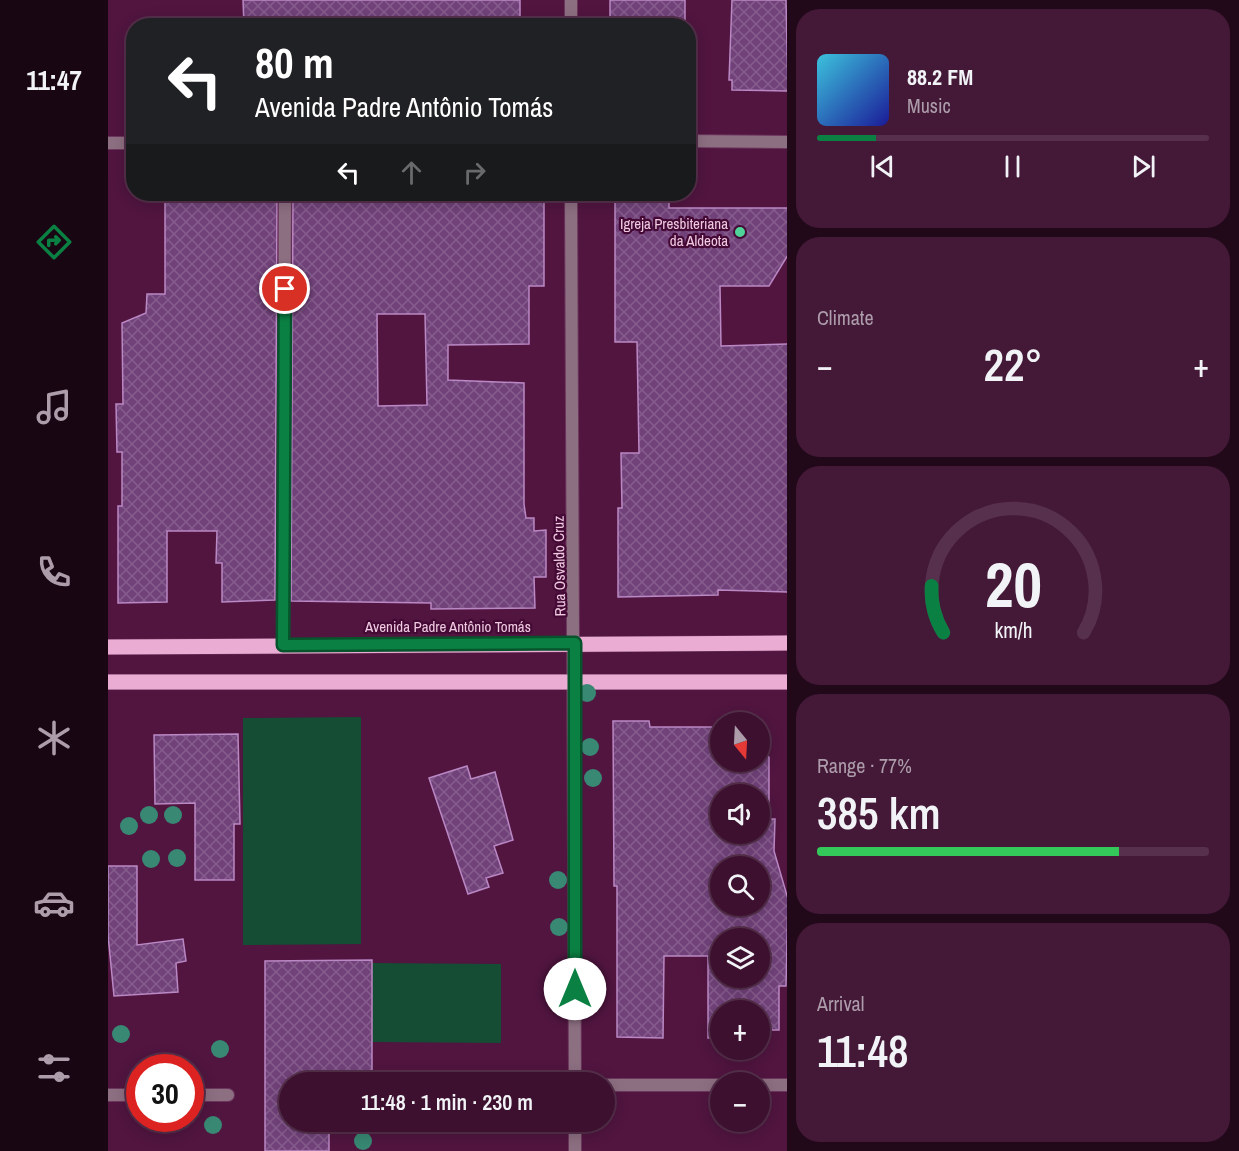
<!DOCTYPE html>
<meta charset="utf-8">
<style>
:root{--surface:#3d1030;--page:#441938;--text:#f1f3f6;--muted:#ad9dab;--line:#56304c;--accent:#0b8043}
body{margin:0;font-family:"Archivo Narrow",sans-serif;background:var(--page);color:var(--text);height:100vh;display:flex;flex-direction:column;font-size:22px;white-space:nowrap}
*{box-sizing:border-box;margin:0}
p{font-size:20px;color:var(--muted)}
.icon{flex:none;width:33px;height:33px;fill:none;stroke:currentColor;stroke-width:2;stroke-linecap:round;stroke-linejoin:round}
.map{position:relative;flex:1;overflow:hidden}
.details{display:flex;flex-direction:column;gap:9px;padding:9px;background:#22091a;width:452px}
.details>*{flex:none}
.hud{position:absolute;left:18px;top:18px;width:570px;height:183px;border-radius:24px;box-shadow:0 3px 15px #0003,0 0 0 2px var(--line);background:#202124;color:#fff;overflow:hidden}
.needle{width:39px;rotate:162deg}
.fabs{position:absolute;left:602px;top:712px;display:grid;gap:12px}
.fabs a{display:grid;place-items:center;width:60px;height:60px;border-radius:50%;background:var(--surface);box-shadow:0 3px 15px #0003,0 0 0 2px var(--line);font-size:30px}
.speed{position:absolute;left:18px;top:1054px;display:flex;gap:12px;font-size:30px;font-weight:700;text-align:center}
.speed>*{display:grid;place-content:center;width:78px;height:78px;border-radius:50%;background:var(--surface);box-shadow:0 3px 15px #0003,0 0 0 2px var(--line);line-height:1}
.speed .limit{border:9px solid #d22;background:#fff;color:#111}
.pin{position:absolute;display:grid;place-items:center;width:51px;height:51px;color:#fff;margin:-26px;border:3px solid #fff;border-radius:50%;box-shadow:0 2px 6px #0007}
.me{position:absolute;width:66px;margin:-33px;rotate:0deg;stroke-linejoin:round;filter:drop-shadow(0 0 4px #0008)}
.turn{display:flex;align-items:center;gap:21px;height:126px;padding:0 30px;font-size:27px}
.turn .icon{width:78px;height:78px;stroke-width:2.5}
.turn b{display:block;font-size:42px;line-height:51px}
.lanes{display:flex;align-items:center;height:57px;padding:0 30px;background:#0003;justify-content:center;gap:30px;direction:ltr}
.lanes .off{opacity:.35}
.big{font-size:45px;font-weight:600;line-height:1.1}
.details .card{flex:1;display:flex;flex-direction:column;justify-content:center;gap:9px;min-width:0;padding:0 21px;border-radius:24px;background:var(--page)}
.details .dial{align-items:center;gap:0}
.dial svg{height:156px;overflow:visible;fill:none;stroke:var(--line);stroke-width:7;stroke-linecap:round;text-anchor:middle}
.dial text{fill:var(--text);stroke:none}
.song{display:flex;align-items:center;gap:18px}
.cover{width:72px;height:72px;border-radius:9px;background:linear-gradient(135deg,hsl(190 70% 55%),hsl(240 70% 35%))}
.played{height:6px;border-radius:3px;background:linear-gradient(90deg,var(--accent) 15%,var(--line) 15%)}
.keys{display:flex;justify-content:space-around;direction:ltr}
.heat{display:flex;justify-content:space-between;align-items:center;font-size:33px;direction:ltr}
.charge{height:9px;border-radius:4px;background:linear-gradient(90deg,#34c759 77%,var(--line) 0)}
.trip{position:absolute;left:171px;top:1072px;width:336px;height:60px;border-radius:30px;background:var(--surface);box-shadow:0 3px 15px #0003,0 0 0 2px var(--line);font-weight:600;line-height:60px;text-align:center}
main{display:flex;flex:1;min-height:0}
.tab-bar{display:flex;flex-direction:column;width:108px;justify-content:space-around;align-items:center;background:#180613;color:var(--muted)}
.tab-bar .icon{width:42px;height:42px}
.tab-bar .selected{color:var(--accent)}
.tab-bar b{font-size:27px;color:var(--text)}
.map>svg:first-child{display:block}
</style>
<main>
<nav class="tab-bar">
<b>11:47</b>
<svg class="icon selected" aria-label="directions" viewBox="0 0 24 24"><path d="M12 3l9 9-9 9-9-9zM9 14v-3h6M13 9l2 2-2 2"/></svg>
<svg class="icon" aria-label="music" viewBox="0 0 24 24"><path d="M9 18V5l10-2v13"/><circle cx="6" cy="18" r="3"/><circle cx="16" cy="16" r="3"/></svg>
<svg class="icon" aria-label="phone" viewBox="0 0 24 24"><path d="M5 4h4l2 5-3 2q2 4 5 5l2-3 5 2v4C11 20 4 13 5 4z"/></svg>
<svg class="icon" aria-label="climate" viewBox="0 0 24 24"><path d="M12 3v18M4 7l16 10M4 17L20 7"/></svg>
<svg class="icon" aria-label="car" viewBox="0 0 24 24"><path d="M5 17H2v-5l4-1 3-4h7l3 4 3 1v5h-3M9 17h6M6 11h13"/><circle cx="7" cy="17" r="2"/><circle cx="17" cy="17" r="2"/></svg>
<svg class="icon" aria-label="filters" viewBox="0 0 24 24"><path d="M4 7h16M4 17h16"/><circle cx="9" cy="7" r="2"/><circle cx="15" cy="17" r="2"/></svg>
</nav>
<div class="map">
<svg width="680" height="1151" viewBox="0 0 680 1151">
<defs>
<pattern id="building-cross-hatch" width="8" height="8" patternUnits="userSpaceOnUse" patternTransform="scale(1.5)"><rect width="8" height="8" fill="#71427a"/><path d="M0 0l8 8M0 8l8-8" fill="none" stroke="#865c8d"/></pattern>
</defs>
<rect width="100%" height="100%" fill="#511540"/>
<!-- green -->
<path fill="#154c34" d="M253,717v227l-118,1v-227z
M264,963l129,1v79l-129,-1z"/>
<!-- building -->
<path fill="url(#building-cross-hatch)" stroke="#ba88c4" stroke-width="1.5" fill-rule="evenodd" d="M135,0h277v26h-276z
M502,0h75v26h-75z
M624,0h54l2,91 -56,-1v-10h-3z
M57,194h112l-2,406 -53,2v-39h-6l1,-32h-50v71l-49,1v-97h4v-54h-5l-1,-48h7l-1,-81 24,-10 1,-19h18z
M185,194h182v6l69,1v85h-15v58l-81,1v35l76,3v121l2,14h8v13l12,-1v47h-12l1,31 -104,1v-6l-140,-2zM269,314h48l2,91 -49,1z
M507,194h54v14h119v47l-19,31h-49l1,60 67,-2v248l-70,-2v5l-100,2v-89h4l-1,-55h18l-2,-111h-22z
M505,721h36l1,6h70v35h39v-13l10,8v62h6l-1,32 14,48 -2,87h-7v44h-20v-19h-39v27h-12v-82h-44l-1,82 -46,-1v-151h-3zM612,795h39v39h-39zM612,867h39v39h-39zM612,939h39v39h-39z
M130,734l2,90h-6v56h-39v-77l-40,1 -1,-69z
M359,766l4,13 24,-7 18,68 -19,6 9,27 -17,5 3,9 -21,7 -39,-116z
M0,866h29v79l46,-6 3,22 -10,2 2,29 -64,4 -6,-61z
M264,960v123h-82v39h39v29h-64v-190z"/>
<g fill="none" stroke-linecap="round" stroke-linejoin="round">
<!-- lane casing -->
<g stroke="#6d365d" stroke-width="14">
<path id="lane" d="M0,1095h32
M82,1095h38"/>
</g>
<!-- street casing -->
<g stroke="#6d365d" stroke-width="14">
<path id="street" d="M463,26v-26
M580,141l100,1
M0,143h26
M463,194l4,889
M175,645l2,-451
M496,1085h116
M651,1085h29
M467,1122v29"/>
</g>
<!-- primary casing -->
<g stroke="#6d365d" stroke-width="16">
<path id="primary" d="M0,647l680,-4
M0,682h680"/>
</g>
<!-- lane -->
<use href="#lane" stroke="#8d6f82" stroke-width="12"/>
<!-- street -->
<use href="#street" stroke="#8d6f82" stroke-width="12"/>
<!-- primary -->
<use href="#primary" stroke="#eaacd3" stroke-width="15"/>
</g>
<!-- trees -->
<g fill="#388873">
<circle cx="479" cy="693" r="9"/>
<circle cx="482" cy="747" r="9"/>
<circle cx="485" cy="778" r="9"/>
<circle cx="41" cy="815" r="9"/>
<circle cx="65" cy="815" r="9"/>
<circle cx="21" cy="826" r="9"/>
<circle cx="69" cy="858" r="9"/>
<circle cx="43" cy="859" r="9"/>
<circle cx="450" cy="880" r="9"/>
<circle cx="451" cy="927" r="9"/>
<circle cx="451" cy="997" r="9"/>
<circle cx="13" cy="1034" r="9"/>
<circle cx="112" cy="1049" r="9"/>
<circle cx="105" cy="1125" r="9"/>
<circle cx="255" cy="1141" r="9"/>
</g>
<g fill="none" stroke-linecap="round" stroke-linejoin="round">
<!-- route casing -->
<g stroke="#07532c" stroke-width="15">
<path id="route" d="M177,289l-2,356 292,-2v346"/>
</g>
<!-- route -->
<use href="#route" stroke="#0b8043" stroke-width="10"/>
</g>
<!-- markers -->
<circle fill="#4fd399" stroke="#450935" stroke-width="2" cx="632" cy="232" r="6"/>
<g text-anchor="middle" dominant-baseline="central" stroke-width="4.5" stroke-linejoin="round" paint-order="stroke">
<!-- poi labels -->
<g font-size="15" fill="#efcae1" stroke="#450935" text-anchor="end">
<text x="620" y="223">Igreja Presbiteriana<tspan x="620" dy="17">da Aldeota</tspan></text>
</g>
<!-- street labels -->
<g font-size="15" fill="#efcae1" stroke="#450935">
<text transform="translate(451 566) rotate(-91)">Rua Osvaldo Cruz</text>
<text x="340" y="626">Avenida Padre Antônio Tomás</text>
</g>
</g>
</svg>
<div class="fabs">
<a><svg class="needle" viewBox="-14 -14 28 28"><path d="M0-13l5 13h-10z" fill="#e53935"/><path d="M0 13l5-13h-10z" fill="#ad9dab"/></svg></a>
<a><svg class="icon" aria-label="sound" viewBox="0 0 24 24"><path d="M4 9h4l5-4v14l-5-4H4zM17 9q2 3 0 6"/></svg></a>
<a><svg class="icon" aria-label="search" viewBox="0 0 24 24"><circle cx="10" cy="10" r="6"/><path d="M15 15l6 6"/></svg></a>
<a><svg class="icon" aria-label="layers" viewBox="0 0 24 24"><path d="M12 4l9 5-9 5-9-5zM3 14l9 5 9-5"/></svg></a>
<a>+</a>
<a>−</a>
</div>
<div class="speed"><div class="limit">30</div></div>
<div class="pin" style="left:177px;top:289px;background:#d93025"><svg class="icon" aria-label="arrive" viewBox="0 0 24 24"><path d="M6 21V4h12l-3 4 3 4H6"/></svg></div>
<svg class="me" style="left:467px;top:989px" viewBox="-20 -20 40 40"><circle r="19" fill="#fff"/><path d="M0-13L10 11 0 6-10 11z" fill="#0b8043"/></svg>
<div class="trip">11:48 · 1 min · 230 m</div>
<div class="hud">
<div class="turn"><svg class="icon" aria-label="left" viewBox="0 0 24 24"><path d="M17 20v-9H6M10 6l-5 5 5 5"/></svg><div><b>80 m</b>Avenida Padre Antônio Tomás</div></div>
<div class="lanes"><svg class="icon" aria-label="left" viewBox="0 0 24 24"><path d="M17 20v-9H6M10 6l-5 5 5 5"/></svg><svg class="icon off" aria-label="ahead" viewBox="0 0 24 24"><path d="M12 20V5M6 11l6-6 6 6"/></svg><svg class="icon off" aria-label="right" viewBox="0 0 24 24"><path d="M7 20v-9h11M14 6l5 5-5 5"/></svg></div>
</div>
</div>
<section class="details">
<div class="card">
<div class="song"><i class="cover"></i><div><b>88.2 FM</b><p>Music</p></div></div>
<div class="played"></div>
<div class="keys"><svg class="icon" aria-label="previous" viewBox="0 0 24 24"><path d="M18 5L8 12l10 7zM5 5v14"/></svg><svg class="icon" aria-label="pause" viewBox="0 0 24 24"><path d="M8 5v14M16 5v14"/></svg><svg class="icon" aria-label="next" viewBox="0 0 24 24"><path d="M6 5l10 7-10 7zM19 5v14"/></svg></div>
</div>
<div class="card"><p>Climate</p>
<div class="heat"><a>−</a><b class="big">22°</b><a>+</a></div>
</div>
<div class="card dial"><svg viewBox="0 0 100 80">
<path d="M14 69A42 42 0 1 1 86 69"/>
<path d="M14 69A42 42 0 0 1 8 45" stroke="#0b8043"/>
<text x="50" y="56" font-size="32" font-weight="700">20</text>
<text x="50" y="72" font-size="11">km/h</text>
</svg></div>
<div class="card"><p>Range · 77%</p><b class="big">385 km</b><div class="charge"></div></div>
<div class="card"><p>Arrival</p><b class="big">11:48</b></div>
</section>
</main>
